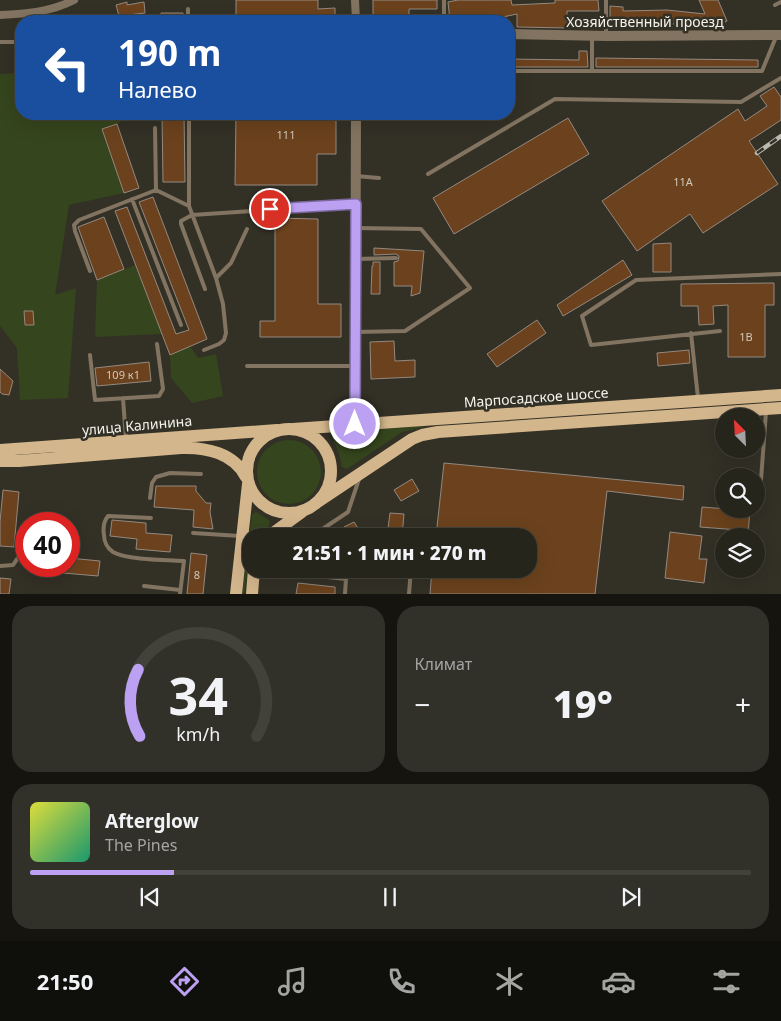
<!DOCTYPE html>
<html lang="ru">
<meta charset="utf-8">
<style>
:root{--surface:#26251c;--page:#323129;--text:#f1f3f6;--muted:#a4a5a3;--line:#42423b;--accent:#bca0f2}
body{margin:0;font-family:"Noto Sans",sans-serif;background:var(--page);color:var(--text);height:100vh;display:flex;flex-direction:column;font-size:19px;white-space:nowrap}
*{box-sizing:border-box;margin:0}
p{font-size:16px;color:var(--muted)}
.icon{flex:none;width:28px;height:28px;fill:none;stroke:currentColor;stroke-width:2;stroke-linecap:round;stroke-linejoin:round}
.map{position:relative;height:594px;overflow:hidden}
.drawer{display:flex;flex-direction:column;gap:12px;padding:12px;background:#15140f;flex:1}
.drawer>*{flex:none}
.guide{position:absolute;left:15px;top:15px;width:500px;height:105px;border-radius:20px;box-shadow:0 5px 20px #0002,0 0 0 1px var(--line);background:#1a4fa0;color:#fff;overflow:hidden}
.needle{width:32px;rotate:336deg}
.tools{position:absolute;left:715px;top:408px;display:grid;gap:10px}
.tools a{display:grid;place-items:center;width:50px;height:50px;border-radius:50%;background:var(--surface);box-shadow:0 5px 20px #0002,0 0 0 1px var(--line);font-size:25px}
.speed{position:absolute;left:15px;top:512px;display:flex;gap:10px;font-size:25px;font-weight:700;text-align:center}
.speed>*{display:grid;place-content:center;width:65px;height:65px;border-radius:50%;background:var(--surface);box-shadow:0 5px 20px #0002,0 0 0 1px var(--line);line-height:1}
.speed .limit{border:8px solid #d22;background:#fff;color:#111}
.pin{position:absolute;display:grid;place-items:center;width:42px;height:42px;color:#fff;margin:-21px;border:2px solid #fff;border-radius:50%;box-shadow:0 1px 5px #0007}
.me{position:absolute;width:55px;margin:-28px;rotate:0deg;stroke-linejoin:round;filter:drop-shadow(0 0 4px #0008)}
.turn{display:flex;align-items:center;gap:18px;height:105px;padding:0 20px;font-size:22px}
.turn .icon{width:65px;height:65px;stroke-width:2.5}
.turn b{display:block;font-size:35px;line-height:42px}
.big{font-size:38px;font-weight:800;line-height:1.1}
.drawer .card{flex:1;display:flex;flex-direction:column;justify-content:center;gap:8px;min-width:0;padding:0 18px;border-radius:20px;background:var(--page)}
.drawer .dial{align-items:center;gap:0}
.dial svg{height:130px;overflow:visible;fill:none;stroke:var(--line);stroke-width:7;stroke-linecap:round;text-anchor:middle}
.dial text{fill:var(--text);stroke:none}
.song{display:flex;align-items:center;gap:15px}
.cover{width:60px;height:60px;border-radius:8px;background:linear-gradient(135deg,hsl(60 70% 55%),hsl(160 70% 35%))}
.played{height:5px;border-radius:2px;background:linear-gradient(90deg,var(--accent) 20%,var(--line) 20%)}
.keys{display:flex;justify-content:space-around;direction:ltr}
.heat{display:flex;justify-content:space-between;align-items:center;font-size:28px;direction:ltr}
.drawer .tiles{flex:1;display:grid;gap:12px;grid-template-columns:1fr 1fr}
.card:last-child{grid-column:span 2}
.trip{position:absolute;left:242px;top:528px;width:295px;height:50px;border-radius:20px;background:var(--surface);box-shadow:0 5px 20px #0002,0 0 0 1px var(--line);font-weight:800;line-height:50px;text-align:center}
.tabs{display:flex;height:80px;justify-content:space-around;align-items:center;background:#0f0f0b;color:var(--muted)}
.tabs .icon{width:35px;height:35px}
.tabs .active{color:var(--accent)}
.tabs b{font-size:22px;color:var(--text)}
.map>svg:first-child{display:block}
</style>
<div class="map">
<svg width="781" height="594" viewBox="0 0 781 594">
<rect width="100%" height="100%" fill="#333126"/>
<!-- green -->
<path fill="#35451d" d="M21,73v41h112l-16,10 -15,6 22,63 -55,12 -14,90 21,-7 -8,110 -48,2 -3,-52 -17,-22v-252z
M135,265l27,69 -67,3 2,-57z
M190,346l8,12 18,-4 7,42 -31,7 -21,-25 -1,-23z
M429,426l-27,6 -55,37 -5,-2c-1,-4 -2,-9 -3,-13 -4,-13 -13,-17 5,-23z
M257 472a32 32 0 1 1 64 0a32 32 0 1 1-64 0Z
M256,512l13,8 1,4 -10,12h-9c0,19 -4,38 -6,57l-3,1 10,-79z"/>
<!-- building -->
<path fill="#6b421d" stroke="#948980" d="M236,0h82v9l17,-1v13h-99z
M373,0h64v9h-28v12h-36z
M458,0h53l1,5 43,-2v-3h43l1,11h-32v17l-50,-1v-13l-33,7h-34l-2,-19z
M699,0h19l9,21 -15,7h-11l-1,-3 -8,-1h-67v-5l-15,-1v-12l13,1v4l44,-1 38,4z
M127,2v3l17,-3 1,11 -26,3 -3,-11z
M161,13h22v8h-22z
M579,51h8l1,16h-79v-8l70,1z
M596,58l162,2v7h-162z
M774,87l7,10v23l-32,21 29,43 -75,49 -13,-19 -53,37 -35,-50 136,-92 7,12 22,-15 -7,-10z
M162,114h22l1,68h-22z
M236,114h100v40h-19v31h-82z
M568,118l21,36 -135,80 -21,-36z
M117,124l22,64 -15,5 -22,-64z
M153,197l54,142 -37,16 -55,-144 12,-4 49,127 13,-4 -50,-128z
M104,217l20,52 -27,11 -19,-53z
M275,218l43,1v85h23v33h-81v-16h15z
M671,243v29h-18v-28z
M374,248l50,3 -4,42 -9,3 1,-10h-18v-24l4,-1 1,-5 -3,-2 -22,1z
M623,260l9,15 -69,41 -6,-11z
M373,262h7v32h-9l1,-28h1z
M774,283v22h-9v52h-37v-52l-15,1 1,18 -15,1 -1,-19h-17v-22z
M24,311h9l1,14h-9z
M537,320l9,13 -49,34 -10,-13z
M394,341l1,20 20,-1v17l-44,2 -1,-37z
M689,350l1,13 -32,3 -1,-13z
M149,362l2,19 -54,5 -2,-18z
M0,369l13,12 -4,14 -7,-1 -2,-2z
M444,463l240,23 -1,14 -76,-9 -12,103h-165l2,-25h97v-33h-93z
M412,479l7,12 -18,10 -7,-11z
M156,486h40v5l10,12h5l-1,9 3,17 -20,-2 1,-17 -40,-3z
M3,490l16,2 -5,55 -14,-1v-24z
M702,507l38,3v-1h10l-2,27h-10l1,-6 -39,-3z
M390,513l14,1 -2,22h-15z
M112,520l34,3v10l26,2 -2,17 -34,-3 1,-10 -27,-3z
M354,522l9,14h-25l8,-5 -2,-4z
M670,532l32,4 -3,23h8l-3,24 -39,-5z
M191,553l16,2 -4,39h-16z
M69,558l31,3 -2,15 -58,-5v-5h29z
M0,578l11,1 -2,15h-9z
M298,583l37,4v7h-39z"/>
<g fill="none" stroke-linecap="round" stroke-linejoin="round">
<!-- service -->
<path stroke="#827460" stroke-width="4" d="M444,0v21
M775,5l6,-3
M188,9v12
M592,36v35
M606,36v-36
M0,42h21
M509,71h253l14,-34
M189,114v92l27,72 7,26 3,29 -2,7 -5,4 -15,6
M356,118l34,-2
M155,128l1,62 33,16
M428,174l127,-75 186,3 40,-24
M356,176l23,2
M132,199l49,126
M356,259l40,-1
M90,271l-15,-40 -1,-6 5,-5 77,-30
M216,278l15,-15 16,-34
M205,289l-24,-65v-3l11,-6 163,-11
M720,331l-129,14 -9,-29 54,-36 145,-6
M355,332l50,-1 65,-43 -49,-59 -65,-1
M691,333l7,65
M90,355l5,45 64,-4 4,-7 -6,-45
M247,366h108
M123,398l3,42
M150,498l2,-15 4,-6 14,-4 31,1
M759,507l7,-95
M151,518l-43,-2c-4,5 -5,13 -4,19 0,6 3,13 9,17 14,8 53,8 71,9l-4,33
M193,533l47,3
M312,536l36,-24 11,-33
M0,566l13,-1 13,-19
M257,577l23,-5 66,7 -1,15
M144,586l36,4
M409,594l2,-25"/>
<!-- minor -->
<path stroke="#827460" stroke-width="8" d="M355,0l1,21
M0,15c25,-1 51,-3 74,-15"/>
<!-- tertiary -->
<path stroke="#827460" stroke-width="10" d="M509,34l97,2 175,-1
M355,424l1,-310"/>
<!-- primary -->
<path stroke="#d4b68d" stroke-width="12" d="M247 471a42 42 0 1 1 84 0a42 42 0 1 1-84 0Z
M293,429l488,-34
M0,450l277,-20
M0,461h19l162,-13c25,-1 53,5 65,29
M316,503l96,-64 10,-4 16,-3 343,-24
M269,536l33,-24
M236,594l12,-110
M252,594l2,-25"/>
<!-- rail casing -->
<g stroke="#bbbab2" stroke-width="4.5">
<path id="rail" d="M757,153l24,-17"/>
</g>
<!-- rail -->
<use href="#rail" stroke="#333126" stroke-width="2.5" stroke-dasharray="8" stroke-linecap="butt"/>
</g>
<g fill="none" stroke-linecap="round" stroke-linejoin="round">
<!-- route casing -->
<g stroke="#7a689d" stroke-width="12">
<path id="route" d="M270,209l86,-5 -1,220"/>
</g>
<!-- route -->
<use href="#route" stroke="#bca0f2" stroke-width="9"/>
</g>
<g text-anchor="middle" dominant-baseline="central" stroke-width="5" stroke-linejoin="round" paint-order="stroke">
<!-- number labels -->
<g font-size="11" fill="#d2c8b9">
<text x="286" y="134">111</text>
<text x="683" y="181">11А</text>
<text x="746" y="336">1В</text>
<text x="123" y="374">109 к1</text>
<text x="197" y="574">8</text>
</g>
<!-- street labels -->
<g font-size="14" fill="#f5f4ed" stroke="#333126">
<text x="645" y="21">Хозяйственный проезд</text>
<text transform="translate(536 397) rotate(-4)">Марпосадское шоссе</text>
<text transform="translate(137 425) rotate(-5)">улица Калинина</text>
</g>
</g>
</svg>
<div class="tools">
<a><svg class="needle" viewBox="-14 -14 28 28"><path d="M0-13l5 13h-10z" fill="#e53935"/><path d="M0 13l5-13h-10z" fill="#a4a5a3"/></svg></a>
<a><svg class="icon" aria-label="search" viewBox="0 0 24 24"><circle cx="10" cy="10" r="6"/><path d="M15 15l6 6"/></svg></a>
<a><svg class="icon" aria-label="layers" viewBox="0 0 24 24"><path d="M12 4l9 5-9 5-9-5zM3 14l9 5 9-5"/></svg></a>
</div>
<div class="speed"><div class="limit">40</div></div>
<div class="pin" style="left:270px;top:209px;background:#d93025"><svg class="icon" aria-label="arrive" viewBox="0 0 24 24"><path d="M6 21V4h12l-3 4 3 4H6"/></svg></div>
<svg class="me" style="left:355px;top:424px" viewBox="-20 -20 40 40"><circle r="17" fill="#bca0f2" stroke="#fff" stroke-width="3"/><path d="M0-11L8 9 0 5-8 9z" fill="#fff"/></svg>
<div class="trip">21:51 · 1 мин · 270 m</div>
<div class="guide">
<div class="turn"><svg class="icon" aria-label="left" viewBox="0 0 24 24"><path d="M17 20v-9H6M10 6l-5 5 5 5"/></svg><div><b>190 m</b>Налево</div></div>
</div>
</div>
<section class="drawer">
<div class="tiles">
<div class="card dial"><svg viewBox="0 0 100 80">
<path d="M14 69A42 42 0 1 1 86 69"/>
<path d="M14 69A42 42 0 0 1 13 28" stroke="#bca0f2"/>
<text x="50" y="56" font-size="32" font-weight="700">34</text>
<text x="50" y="72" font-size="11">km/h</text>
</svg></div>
<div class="card"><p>Климат</p>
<div class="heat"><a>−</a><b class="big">19°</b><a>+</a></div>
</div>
<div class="card">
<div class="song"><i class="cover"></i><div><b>Afterglow</b><p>The Pines</p></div></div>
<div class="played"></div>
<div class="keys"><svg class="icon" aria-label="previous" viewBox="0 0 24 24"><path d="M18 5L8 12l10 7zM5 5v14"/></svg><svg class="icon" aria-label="pause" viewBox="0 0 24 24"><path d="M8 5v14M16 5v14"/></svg><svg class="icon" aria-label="next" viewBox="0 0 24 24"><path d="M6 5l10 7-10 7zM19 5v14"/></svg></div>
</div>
</div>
</section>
<nav class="tabs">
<b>21:50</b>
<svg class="icon active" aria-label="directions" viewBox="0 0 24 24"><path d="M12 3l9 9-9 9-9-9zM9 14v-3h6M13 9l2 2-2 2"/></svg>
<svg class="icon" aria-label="music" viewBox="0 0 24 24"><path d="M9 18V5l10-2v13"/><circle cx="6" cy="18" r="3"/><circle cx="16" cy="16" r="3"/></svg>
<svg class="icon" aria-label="phone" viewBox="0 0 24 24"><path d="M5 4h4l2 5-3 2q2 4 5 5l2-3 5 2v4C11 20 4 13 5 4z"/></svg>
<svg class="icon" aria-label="climate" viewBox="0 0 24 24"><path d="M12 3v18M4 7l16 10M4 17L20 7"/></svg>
<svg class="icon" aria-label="car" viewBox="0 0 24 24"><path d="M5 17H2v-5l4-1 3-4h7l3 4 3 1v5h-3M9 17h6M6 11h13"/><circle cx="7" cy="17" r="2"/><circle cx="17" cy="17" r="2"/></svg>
<svg class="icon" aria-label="filters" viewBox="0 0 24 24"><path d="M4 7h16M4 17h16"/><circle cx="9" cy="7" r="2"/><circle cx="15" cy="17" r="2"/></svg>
</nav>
